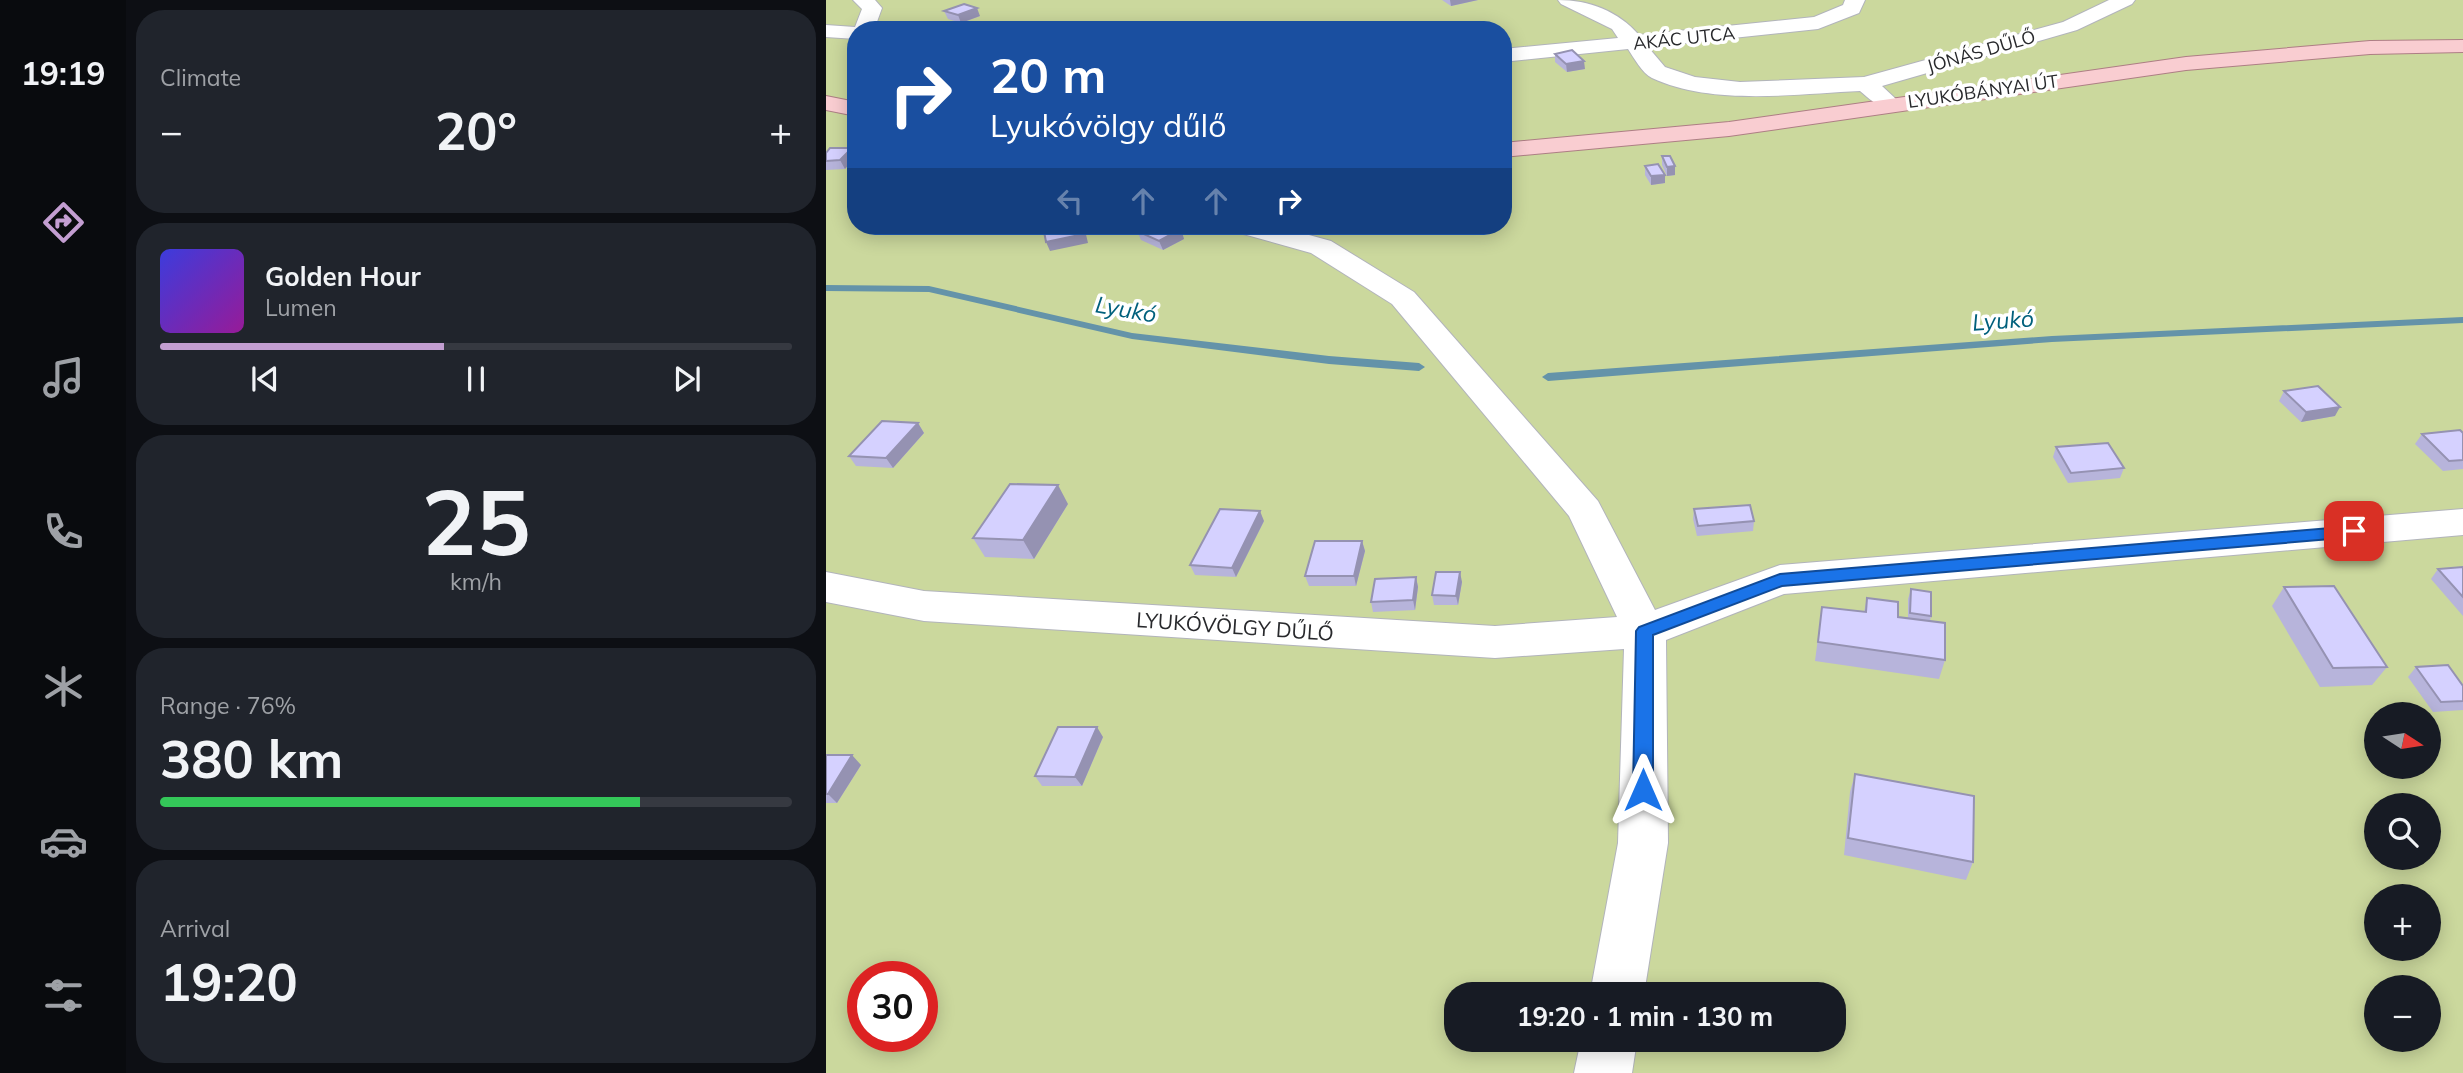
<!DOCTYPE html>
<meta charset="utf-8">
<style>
:root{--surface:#171b24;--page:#20242c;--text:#f1f3f6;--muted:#9ea1a6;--line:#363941;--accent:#c39ed1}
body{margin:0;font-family:Mulish,sans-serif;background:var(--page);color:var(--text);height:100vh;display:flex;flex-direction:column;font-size:26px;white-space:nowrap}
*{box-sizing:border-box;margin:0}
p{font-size:23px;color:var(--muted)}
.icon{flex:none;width:38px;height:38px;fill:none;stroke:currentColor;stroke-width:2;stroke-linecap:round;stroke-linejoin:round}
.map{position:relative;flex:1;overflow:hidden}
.sheet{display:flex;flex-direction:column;gap:10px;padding:10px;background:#0d0f14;width:700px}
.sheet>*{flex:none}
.hud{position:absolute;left:21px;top:21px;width:665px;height:214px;border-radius:28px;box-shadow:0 4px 18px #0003;background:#1a4fa0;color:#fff;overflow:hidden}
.needle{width:46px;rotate:102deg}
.fabs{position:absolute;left:1538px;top:702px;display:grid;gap:14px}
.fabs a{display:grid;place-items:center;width:77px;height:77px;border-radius:50%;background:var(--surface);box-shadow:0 4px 18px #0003;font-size:35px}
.speed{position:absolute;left:21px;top:961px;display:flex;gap:14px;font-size:35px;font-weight:700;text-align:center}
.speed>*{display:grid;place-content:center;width:91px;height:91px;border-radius:50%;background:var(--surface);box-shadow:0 4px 18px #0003;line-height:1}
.speed .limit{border:10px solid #d22;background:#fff;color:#111}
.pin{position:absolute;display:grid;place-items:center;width:60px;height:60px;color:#fff;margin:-30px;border-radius:14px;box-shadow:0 4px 10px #0006}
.me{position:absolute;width:77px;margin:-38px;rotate:0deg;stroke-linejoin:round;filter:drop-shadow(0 0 5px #0008)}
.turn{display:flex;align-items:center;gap:24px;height:147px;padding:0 28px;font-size:32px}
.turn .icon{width:91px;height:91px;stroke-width:2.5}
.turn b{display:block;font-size:49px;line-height:60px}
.lanes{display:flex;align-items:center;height:66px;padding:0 28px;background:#0003;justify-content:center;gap:35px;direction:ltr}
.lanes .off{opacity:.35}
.big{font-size:52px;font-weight:700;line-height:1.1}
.sheet .card{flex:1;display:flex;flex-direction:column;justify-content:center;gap:10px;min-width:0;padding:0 24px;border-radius:28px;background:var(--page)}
.sheet .dial{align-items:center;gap:0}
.dial b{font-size:91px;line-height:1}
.song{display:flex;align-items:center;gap:21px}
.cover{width:84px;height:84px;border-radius:10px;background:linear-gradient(135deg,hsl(240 70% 55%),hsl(300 70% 35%))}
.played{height:7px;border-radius:4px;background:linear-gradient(90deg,var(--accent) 45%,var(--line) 45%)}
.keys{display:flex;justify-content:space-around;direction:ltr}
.heat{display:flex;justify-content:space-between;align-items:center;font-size:38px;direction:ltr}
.charge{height:10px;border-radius:5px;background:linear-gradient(90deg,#34c759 76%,var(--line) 0)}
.trip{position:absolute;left:618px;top:982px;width:402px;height:70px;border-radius:28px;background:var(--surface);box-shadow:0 4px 18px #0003;font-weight:700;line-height:70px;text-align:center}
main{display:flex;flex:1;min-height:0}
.dock{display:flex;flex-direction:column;width:126px;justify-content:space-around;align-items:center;background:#090b0e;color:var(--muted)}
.dock .icon{width:49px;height:49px}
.dock .on{color:var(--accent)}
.dock b{font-size:32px;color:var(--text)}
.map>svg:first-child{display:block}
</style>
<main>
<nav class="dock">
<b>19:19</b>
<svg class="icon on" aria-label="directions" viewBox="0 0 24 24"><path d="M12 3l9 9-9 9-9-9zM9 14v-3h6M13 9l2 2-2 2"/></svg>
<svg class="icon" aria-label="music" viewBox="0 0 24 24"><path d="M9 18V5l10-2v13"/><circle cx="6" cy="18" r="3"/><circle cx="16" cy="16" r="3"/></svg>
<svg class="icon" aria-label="phone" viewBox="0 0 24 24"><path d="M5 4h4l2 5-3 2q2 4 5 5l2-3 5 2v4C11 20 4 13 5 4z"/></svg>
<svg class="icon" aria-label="climate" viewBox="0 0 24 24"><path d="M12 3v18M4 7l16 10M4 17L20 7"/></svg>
<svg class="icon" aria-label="car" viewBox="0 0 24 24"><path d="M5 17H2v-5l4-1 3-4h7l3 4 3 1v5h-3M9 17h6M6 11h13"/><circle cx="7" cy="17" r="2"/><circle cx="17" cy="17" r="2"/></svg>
<svg class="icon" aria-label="filters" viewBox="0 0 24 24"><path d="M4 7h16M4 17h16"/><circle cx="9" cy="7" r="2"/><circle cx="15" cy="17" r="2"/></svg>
</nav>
<section class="sheet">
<div class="card"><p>Climate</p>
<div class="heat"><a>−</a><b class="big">20°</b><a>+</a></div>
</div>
<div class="card">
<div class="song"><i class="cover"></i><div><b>Golden Hour</b><p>Lumen</p></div></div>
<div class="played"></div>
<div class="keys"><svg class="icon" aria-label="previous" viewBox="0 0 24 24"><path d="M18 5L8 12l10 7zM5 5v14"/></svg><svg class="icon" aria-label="pause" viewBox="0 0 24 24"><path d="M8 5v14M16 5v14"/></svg><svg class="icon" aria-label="next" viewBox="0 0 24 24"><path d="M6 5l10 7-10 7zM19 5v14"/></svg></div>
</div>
<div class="card dial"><b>25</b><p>km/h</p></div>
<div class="card"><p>Range · 76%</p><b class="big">380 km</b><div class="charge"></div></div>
<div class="card"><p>Arrival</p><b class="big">19:20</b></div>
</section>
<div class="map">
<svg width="1637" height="1073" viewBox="0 0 1637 1073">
<rect width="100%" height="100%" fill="#f0f2fa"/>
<!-- green -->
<path fill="#cbd89d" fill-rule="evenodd" d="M0,0h1637v1073h-1637zM30,30h647v196h-647zM1550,714h53v52h-53zM1550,805h53v53h-53zM1550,896h53v52h-53zM37,976h59v60h-59zM1550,987h53v53h-53zM630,994h378v46h-378z"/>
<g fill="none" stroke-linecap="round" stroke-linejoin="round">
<!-- stream -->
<path fill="#6493a9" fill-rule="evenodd" d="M0,285l103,1 203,47 197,23 90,7 6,4 -6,4 -90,-7 -197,-25 -203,-47 -103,-1z
M1637,317v6l-411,19 -504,39 -6,-4 6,-4 504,-37z"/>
<!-- minor casing -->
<g stroke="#b2b4bb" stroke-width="2">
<path id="minor" d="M27,0h22l7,8 -8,22h-18v9l-30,-2v-12l29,2 7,-18z
M732,0c31,0 60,11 81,35l175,-18 29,-12 2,-5h20l-6,13 -41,16 -170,18 17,20 30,10 45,5 124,-5 199,-55 46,-22h26l-3,4 -55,26 -195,56 15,14 -4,5c-15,4 -22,-5 -33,-14 -65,3 -148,15 -208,-13 -10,-5 -18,-20 -24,-29l-125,13v-13l115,-11 -6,-9 -51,-25z
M406,226h44l55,15 83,51 184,209 57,109 125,-45 683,-56v26l-679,59 -118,46 2,203 -24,151h-54l28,-151 6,-194 -129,9 -571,-37 -98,-19v-30l98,19 571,35 122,-9 -48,-101 -177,-212 -81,-51 -75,-21z
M755,1040h56l-5,33h-58z"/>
</g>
<!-- major casing -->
<g stroke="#ad7e84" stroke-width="2">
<path id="major" d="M1637,40v12l-93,2 -184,16 -457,66 -226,21v-14l226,-21 457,-65 184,-16z
M0,96l30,6v14l-30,-6z"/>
</g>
<!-- minor -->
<use href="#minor" fill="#fff" fill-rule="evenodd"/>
<!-- major -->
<use href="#major" fill="#f9cdd1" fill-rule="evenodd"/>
</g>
<!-- wall -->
<path fill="#b7b4db" d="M616,0h36l-27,6z
M118,11l36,5 -19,7 -13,-4z
M729,54l30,15 -18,3 -12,-10z
M26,148l-7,21 -19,1v-17z
M836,156l13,10v9l-8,1 -5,-11z
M819,166l20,17 -14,2 -6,-10z
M355,229l3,10 -21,11 -22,-10 -4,-9z
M1458,391l51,25 -34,6 -22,-21z
M92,423l6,10 -31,35 -37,-2 -7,-10z
M1637,433v36l-20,2 -28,-27 7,-10z
M1230,447l68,21 -4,10 -52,5 -15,-26z
M242,504l-34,55 -49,-2 -12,-19z
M868,509l60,12 -1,10 -56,5 -4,-17z
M438,521l-28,56 -41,-2 -5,-10z
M536,541l3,10 -9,35h-47l-4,-10z
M1637,567v49l-32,-37 7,-10z
M590,577l2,10 -3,23 -42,2 -2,-10z
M636,582l-4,23h-24l-2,-10z
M1458,587l103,80 -15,18 -52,2 -48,-81z
M1085,589l20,27 -1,5 15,39 -6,19 -124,-18 7,-54 42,5 3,-14 31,19 10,1v-19z
M1590,667l47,19v24l-30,2 -25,-35z
M277,737l-21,49h-40l-7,-10z
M0,755l35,10 -24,38h-11z
M1029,774l118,88 -7,18 -122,-25 6,-63z"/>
<!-- shaded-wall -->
<path fill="#9592b2" d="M624,0h28l-27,6z
M151,8l3,8 -19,7 -3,-8z
M758,61l1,8 -18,3 -1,-8z
M26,148l4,9 -11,12 -5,-9z
M849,166v9l-8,1v-9z
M839,175v8l-14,2v-9z
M256,226h2l4,17 -38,8 -4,-9z
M355,229l3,10 -21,11 -4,-9z
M1514,407l-5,9 -34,6 5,-10z
M92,423l6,10 -31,35 -7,-10z
M232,485l10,19 -34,55 -11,-19z
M434,511l4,10 -28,56 -4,-9z
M536,541l3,10 -9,35 -2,-10z
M634,572l2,10 -4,23 -2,-9z
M590,577l2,10 -3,23 -2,-10z
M271,727l6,10 -21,49 -7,-9z
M26,755l9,10 -24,38 -9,-9z"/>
<!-- building -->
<path fill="#d5d1ff" stroke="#9592b2" stroke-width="2" d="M138,4l13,4 -19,7 -14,-4z
M746,50l12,11 -18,3 -11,-10z
M4,148h22l-12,12 -14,1v-8z
M836,156h8l5,10 -8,1z
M832,164l7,11 -14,1 -6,-10z
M217,226h39l2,8 -38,8z
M322,226h25l8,3 -22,12 -22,-10z
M1492,386l22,21 -34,5 -22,-21z
M56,421l36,2 -32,35 -37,-2z
M1634,430l3,3v27l-14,1 -27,-27z
M1282,443l16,25 -53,5 -15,-26z
M184,484l48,1 -35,55 -50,-2z
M924,505l4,16 -56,5 -4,-17z
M394,509l40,2 -28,57 -42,-3z
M489,541h47l-8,35h-49z
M1637,567v30l-25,-28z
M610,572h24l-4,24 -24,-1z
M590,577l-3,23 -42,2 4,-23z
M1508,586l53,81 -54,1 -49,-81z
M1085,589l20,3v24l-21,-3z
M1041,598l31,4v15l47,6v37l-127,-18 4,-35 44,5z
M1622,665l15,21v15l-22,1 -25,-35z
M232,727h39l-22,50 -40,-1z
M0,755h26l-24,39h-2z
M1029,774l119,22 -1,66 -125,-24z"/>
<!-- route -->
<path fill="#1a73e8" stroke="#114b97" stroke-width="2" d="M1528,526l8,5 -8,6 -572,49 -129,49v155l-3,6 -7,3 -7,-3 -3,-6 3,-159 3,-4 141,-53z"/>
<g text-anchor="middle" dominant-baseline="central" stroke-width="7" stroke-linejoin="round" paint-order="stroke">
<!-- far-street labels -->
<g font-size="18" fill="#28292c" stroke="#fff">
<text transform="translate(858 38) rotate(-6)">AKÁC UTCA</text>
<text transform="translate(1155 51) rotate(-16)">JÓNÁS DŰLŐ</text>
<text transform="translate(1157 91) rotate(-8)">LYUKÓBÁNYAI ÚT</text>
</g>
<!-- street labels -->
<g font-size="21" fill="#28292c" stroke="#fff">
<text transform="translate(409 626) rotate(4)">LYUKÓVÖLGY DŰLŐ</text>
</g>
<!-- water labels -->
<g font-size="23" font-style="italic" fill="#00607c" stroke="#fff">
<text transform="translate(300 309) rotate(10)">Lyukó</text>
<text transform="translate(1177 320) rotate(-4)">Lyukó</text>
</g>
</g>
</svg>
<div class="fabs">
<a><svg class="needle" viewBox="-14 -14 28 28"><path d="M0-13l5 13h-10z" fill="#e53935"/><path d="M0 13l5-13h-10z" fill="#9ea1a6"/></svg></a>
<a><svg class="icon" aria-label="search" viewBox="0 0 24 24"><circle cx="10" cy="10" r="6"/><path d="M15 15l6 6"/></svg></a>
<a>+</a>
<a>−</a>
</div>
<div class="speed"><div class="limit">30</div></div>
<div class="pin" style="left:1528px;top:531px;background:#d93025"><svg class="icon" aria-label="arrive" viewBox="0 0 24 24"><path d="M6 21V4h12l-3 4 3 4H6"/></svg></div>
<svg class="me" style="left:817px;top:790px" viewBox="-20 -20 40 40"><path d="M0-17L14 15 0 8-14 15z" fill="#1a73e8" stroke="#fff" stroke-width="4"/></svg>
<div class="trip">19:20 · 1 min · 130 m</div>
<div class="hud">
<div class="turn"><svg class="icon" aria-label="right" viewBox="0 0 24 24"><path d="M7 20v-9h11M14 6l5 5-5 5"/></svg><div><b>20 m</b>Lyukóvölgy dűlő</div></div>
<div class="lanes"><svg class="icon off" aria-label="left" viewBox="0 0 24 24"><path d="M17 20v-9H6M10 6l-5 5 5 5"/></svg><svg class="icon off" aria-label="ahead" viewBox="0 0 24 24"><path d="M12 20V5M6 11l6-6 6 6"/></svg><svg class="icon off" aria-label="ahead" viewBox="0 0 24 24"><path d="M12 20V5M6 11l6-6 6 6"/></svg><svg class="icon" aria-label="right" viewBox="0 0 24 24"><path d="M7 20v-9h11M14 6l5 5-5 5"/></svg></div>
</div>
</div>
</main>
